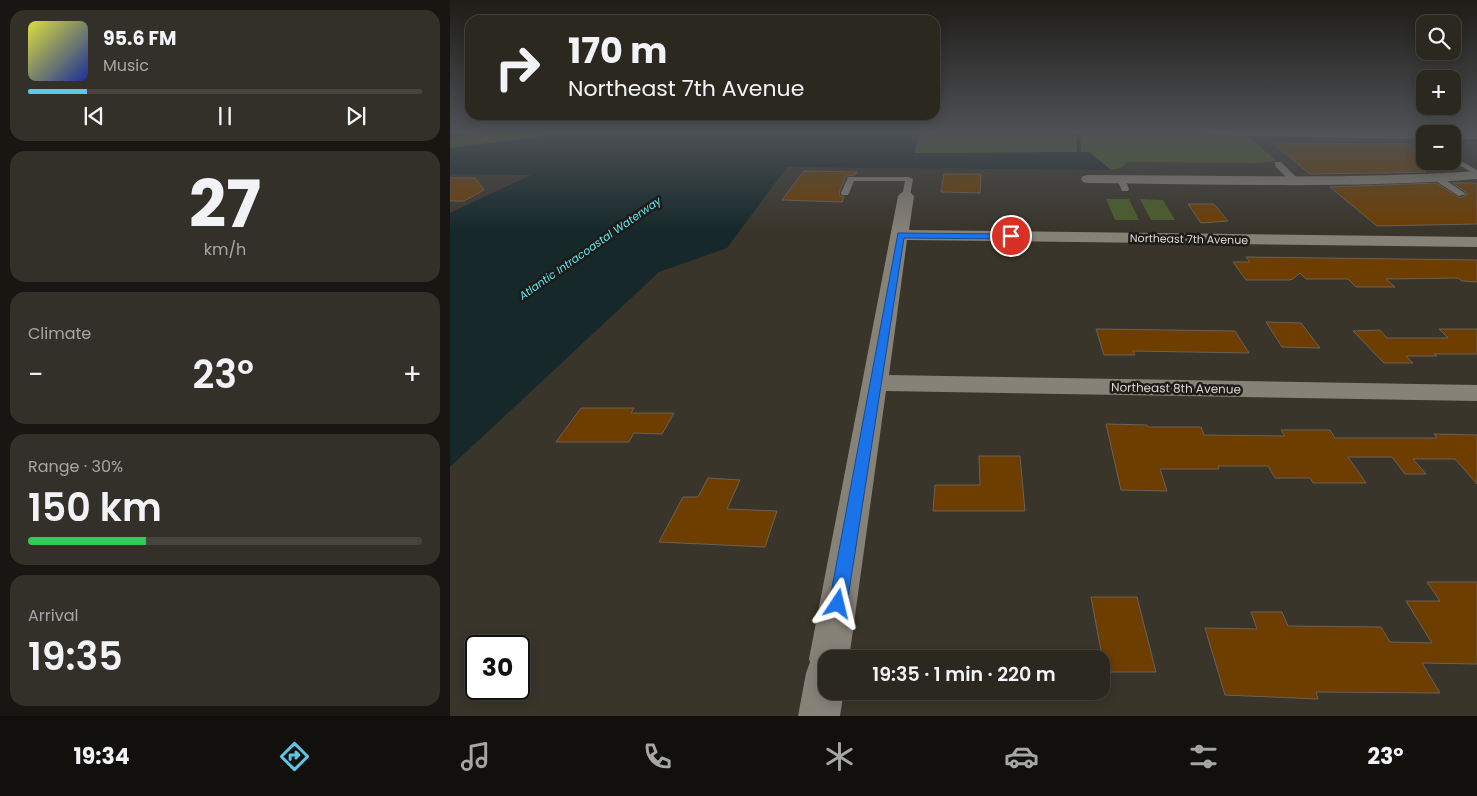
<!DOCTYPE html>
<meta charset="utf-8">
<style>
:root{--surface:#2b2820;--page:#333029;--text:#f1f3f6;--muted:#a6a6a5;--line:#47443e;--accent:#5dc7e8}
body{margin:0;font-family:Poppins,sans-serif;background:var(--page);color:var(--text);height:100vh;display:flex;flex-direction:column;font-size:19px;white-space:nowrap}
*{box-sizing:border-box;margin:0}
p{font-size:16px;color:var(--muted)}
.icon{flex:none;width:28px;height:28px;fill:none;stroke:currentColor;stroke-width:2;stroke-linecap:round;stroke-linejoin:round}
.map{position:relative;flex:1;overflow:hidden}
.details{display:flex;flex-direction:column;gap:10px;padding:10px;background:#181612;width:450px}
.details>*{flex:none}
.top-card{position:absolute;left:15px;top:15px;width:475px;height:105px;border-radius:15px;box-shadow:0 2px 12px #0003,0 0 0 1px var(--line);background:#2b2820;color:var(--text);overflow:hidden}
.tools{position:absolute;left:966px;top:15px;display:grid;gap:10px}
.tools a{display:grid;place-items:center;width:45px;height:45px;border-radius:10px;background:var(--surface);box-shadow:0 2px 12px #0003,0 0 0 1px var(--line);font-size:25px}
.speed{position:absolute;left:15px;top:635px;display:flex;gap:10px;font-size:25px;font-weight:700;text-align:center}
.speed>*{display:grid;place-content:center;width:65px;height:65px;border-radius:50%;background:var(--surface);box-shadow:0 2px 12px #0003,0 0 0 1px var(--line);line-height:1}
.speed .limit{border:2px solid #111;border-radius:8px;background:#fff;color:#111}
.pin{position:absolute;display:grid;place-items:center;width:42px;height:42px;color:#fff;margin:-21px;border:2px solid #fff;border-radius:50%;box-shadow:0 1px 5px #0007}
.me{position:absolute;width:55px;margin:-28px;rotate:10deg;stroke-linejoin:round;filter:drop-shadow(0 0 4px #0008)}
.turn{display:flex;align-items:center;gap:18px;height:105px;padding:0 20px;font-size:22px}
.turn .icon{width:65px;height:65px;stroke-width:2.5}
.turn b{display:block;font-size:35px;line-height:42px}
.big{font-size:38px;font-weight:600;line-height:1.1}
.details .tile{flex:1;display:flex;flex-direction:column;justify-content:center;gap:8px;min-width:0;padding:0 18px;border-radius:15px;background:var(--page)}
.details .dial{align-items:center;gap:0}
.dial b{font-size:65px;line-height:1}
.song{display:flex;align-items:center;gap:15px}
.cover{width:60px;height:60px;border-radius:8px;background:linear-gradient(135deg,hsl(60 70% 55%),hsl(230 70% 35%))}
.played{height:5px;border-radius:2px;background:linear-gradient(90deg,var(--accent) 15%,var(--line) 15%)}
.keys{display:flex;justify-content:space-around;direction:ltr}
.heat{display:flex;justify-content:space-between;align-items:center;font-size:28px;direction:ltr}
.charge{height:8px;border-radius:4px;background:linear-gradient(90deg,#34c759 30%,var(--line) 0)}
.trip{position:absolute;left:368px;top:650px;width:292px;height:50px;border-radius:15px;background:var(--surface);box-shadow:0 2px 12px #0003,0 0 0 1px var(--line);font-weight:600;line-height:50px;text-align:center}
.tabs{display:flex;height:80px;justify-content:space-around;align-items:center;background:#11100d;color:var(--muted)}
.tabs .icon{width:35px;height:35px}
.tabs .selected{color:var(--accent)}
.tabs b{font-size:22px;color:var(--text)}
main{display:flex;flex:1;min-height:0}
.map>svg:first-child{display:block}
</style>
<main>
<section class="details">
<div class="tile">
<div class="song"><i class="cover"></i><div><b>95.6 FM</b><p>Music</p></div></div>
<div class="played"></div>
<div class="keys"><svg class="icon" aria-label="previous" viewBox="0 0 24 24"><path d="M18 5L8 12l10 7zM5 5v14"/></svg><svg class="icon" aria-label="pause" viewBox="0 0 24 24"><path d="M8 5v14M16 5v14"/></svg><svg class="icon" aria-label="next" viewBox="0 0 24 24"><path d="M6 5l10 7-10 7zM19 5v14"/></svg></div>
</div>
<div class="tile dial"><b>27</b><p>km/h</p></div>
<div class="tile"><p>Climate</p>
<div class="heat"><a>−</a><b class="big">23°</b><a>+</a></div>
</div>
<div class="tile"><p>Range · 30%</p><b class="big">150 km</b><div class="charge"></div></div>
<div class="tile"><p>Arrival</p><b class="big">19:35</b></div>
</section>
<div class="map">
<svg width="1027" height="716" viewBox="0 0 1027 716">
<rect width="100%" height="100%" fill="#39352b"/>
<!-- green -->
<path fill="#4b5e29" d="M20,131h118l-138,17v-8z
M471,131h278l16,3h30l32,27 -18,2 -132,-1 -5,5 -11,3 -22,-18 -176,1z
M656,199h23l10,21h-24z
M690,199l23,1 12,20h-24z"/>
<!-- water -->
<path fill="#16282a" d="M138,131h333l-7,22 175,-1 22,18 -324,-3 -60,81 -68,24 -209,195v-254l81,-38 -81,-1v-26z"/>
<g fill="none" stroke-linecap="round" stroke-linejoin="round">
<!-- stream -->
<path stroke="#16282a" stroke-width="4" d="M628,131l1,21"/>
</g>
<!-- building -->
<path fill="#6e3d00" stroke="#6a6159" d="M823,143l134,1 18,9v19l-115,2z
M354,171l53,1 -2,3 -9,1 -7,16 1,4 4,1 -2,5 -60,-2z
M494,174h37l-1,19 -39,-1z
M0,178h25l9,12 -20,11h-14z
M986,183l24,15 8,-4 -15,-11h24v41l-100,2 -47,-39z
M738,204h26l14,17 -27,2z
M796,257l231,3v22l-15,-1 -4,-3 -72,1 9,8h-39l-8,-8h-42l-6,-6 -7,6 -4,1h-43l-13,-18h17z
M816,322l35,1 19,25 -38,-1z
M646,329l139,2 14,22 -116,-2 2,4h-31z
M989,329h38v25h-43l3,2h-31l7,7h-29l-31,-32 27,-1 7,8h61z
M131,408h53l-3,5h43l-12,21 -28,-1 -5,9h-73z
M656,424l41,1 1,2h53l3,8 81,1 -4,-6h49l5,8h102l-3,-4 43,1v49l-22,-25h-42l13,15h-21l-13,-17h-44l18,26h-53l-3,-5h-35l-7,-12h-50l1,3h-59l7,22 -46,-1z
M529,456h41l5,55h-92l2,-26h45z
M258,478l32,2 -13,29 50,2 -12,36 -106,-5 24,-45h15z
M977,582h50v82l-55,-1 18,30 -124,-1 2,7 -93,-4 -20,-67 52,1 -6,-17h31l6,14 93,1 9,15 42,1 -26,-42h34z
M641,597h46l19,75h-51z"/>
<g fill="none" stroke-linecap="round" stroke-linejoin="round">
<!-- lane -->
<path fill="#878278" fill-rule="evenodd" d="M754,131h35l1,1 -3,2 -30,-1z
M1002,156l25,14v5l-25,-14z
M825,162h6l16,16v4h-6l-16,-16z
M984,176h6l26,18 -7,2 -25,-16z
M398,177h61l4,2 -3,17 -4,2 -4,-2 3,-15h-51l-6,14h-6l-1,-2z
M668,177h6l5,12 -1,2h-6l-5,-12z"/>
<!-- street -->
<path fill="#878278" fill-rule="evenodd" d="M782,131h193l5,3h-5v5l-188,-3 -4,-1z
M1002,131h25v8h-25v-5h-5z
M1027,171v8c-129,10 -260,5 -389,4l-5,-1 -2,-3 2,-3 5,-1c129,0 260,5 389,-4z
M456,191l5,2 3,3 -5,34 568,7v10l-570,-7 -18,135 588,10v16l-591,-10 -37,268h-23v32h18l-4,25h-42l8,-43 4,-11 -1,-3 89,-463 3,-3z"/>
</g>
<!-- sky -->
<linearGradient id="sky" x2="0" y2="1"><stop stop-color="#1f1d18"/><stop offset="0.57" stop-color="#4e5155"/><stop offset="1" stop-color="#4e5155" stop-opacity="0"/></linearGradient>
<rect width="1027" height="231" fill="url(#sky)"/>
<!-- route -->
<path fill="#1a73e8" stroke="#114b97" d="M448,233l113,1 5,2 -5,3 -107,-1 -57,366 -3,5 -6,3 -6,-3 -3,-5z"/>
<g text-anchor="middle" dominant-baseline="central" stroke-width="5" stroke-linejoin="round" paint-order="stroke">
<!-- far-street labels -->
<g font-size="11" fill="#dddad4" stroke="#1e1c18">
<text transform="translate(739 239) rotate(1)">Northeast 7th Avenue</text>
</g>
<!-- far-water labels -->
<g font-size="11" font-style="italic" fill="#5de7f3" stroke="#1e1c18">
<text transform="translate(140 248) rotate(-35)">Atlantic Intracoastal Waterway</text>
</g>
<!-- street labels -->
<g font-size="12" fill="#dddad4" stroke="#1e1c18">
<text transform="translate(726 388) rotate(1)">Northeast 8th Avenue</text>
</g>
</g>
</svg>
<div class="tools">
<a><svg class="icon" aria-label="search" viewBox="0 0 24 24"><circle cx="10" cy="10" r="6"/><path d="M15 15l6 6"/></svg></a>
<a>+</a>
<a>−</a>
</div>
<div class="speed"><div class="limit">30</div></div>
<div class="pin" style="left:561px;top:236px;background:#d93025"><svg class="icon" aria-label="arrive" viewBox="0 0 24 24"><path d="M6 21V4h12l-3 4 3 4H6"/></svg></div>
<svg class="me" style="left:388px;top:604px" viewBox="-20 -20 40 40"><path d="M0-17L14 15 0 8-14 15z" fill="#1a73e8" stroke="#fff" stroke-width="4"/></svg>
<div class="trip">19:35 · 1 min · 220 m</div>
<div class="top-card">
<div class="turn"><svg class="icon" aria-label="right" viewBox="0 0 24 24"><path d="M7 20v-9h11M14 6l5 5-5 5"/></svg><div><b>170 m</b>Northeast 7th Avenue</div></div>
</div>
</div>
</main>
<nav class="tabs">
<b>19:34</b>
<svg class="icon selected" aria-label="directions" viewBox="0 0 24 24"><path d="M12 3l9 9-9 9-9-9zM9 14v-3h6M13 9l2 2-2 2"/></svg>
<svg class="icon" aria-label="music" viewBox="0 0 24 24"><path d="M9 18V5l10-2v13"/><circle cx="6" cy="18" r="3"/><circle cx="16" cy="16" r="3"/></svg>
<svg class="icon" aria-label="phone" viewBox="0 0 24 24"><path d="M5 4h4l2 5-3 2q2 4 5 5l2-3 5 2v4C11 20 4 13 5 4z"/></svg>
<svg class="icon" aria-label="climate" viewBox="0 0 24 24"><path d="M12 3v18M4 7l16 10M4 17L20 7"/></svg>
<svg class="icon" aria-label="car" viewBox="0 0 24 24"><path d="M5 17H2v-5l4-1 3-4h7l3 4 3 1v5h-3M9 17h6M6 11h13"/><circle cx="7" cy="17" r="2"/><circle cx="17" cy="17" r="2"/></svg>
<svg class="icon" aria-label="filters" viewBox="0 0 24 24"><path d="M4 7h16M4 17h16"/><circle cx="9" cy="7" r="2"/><circle cx="15" cy="17" r="2"/></svg>
<b>23°</b>
</nav>
